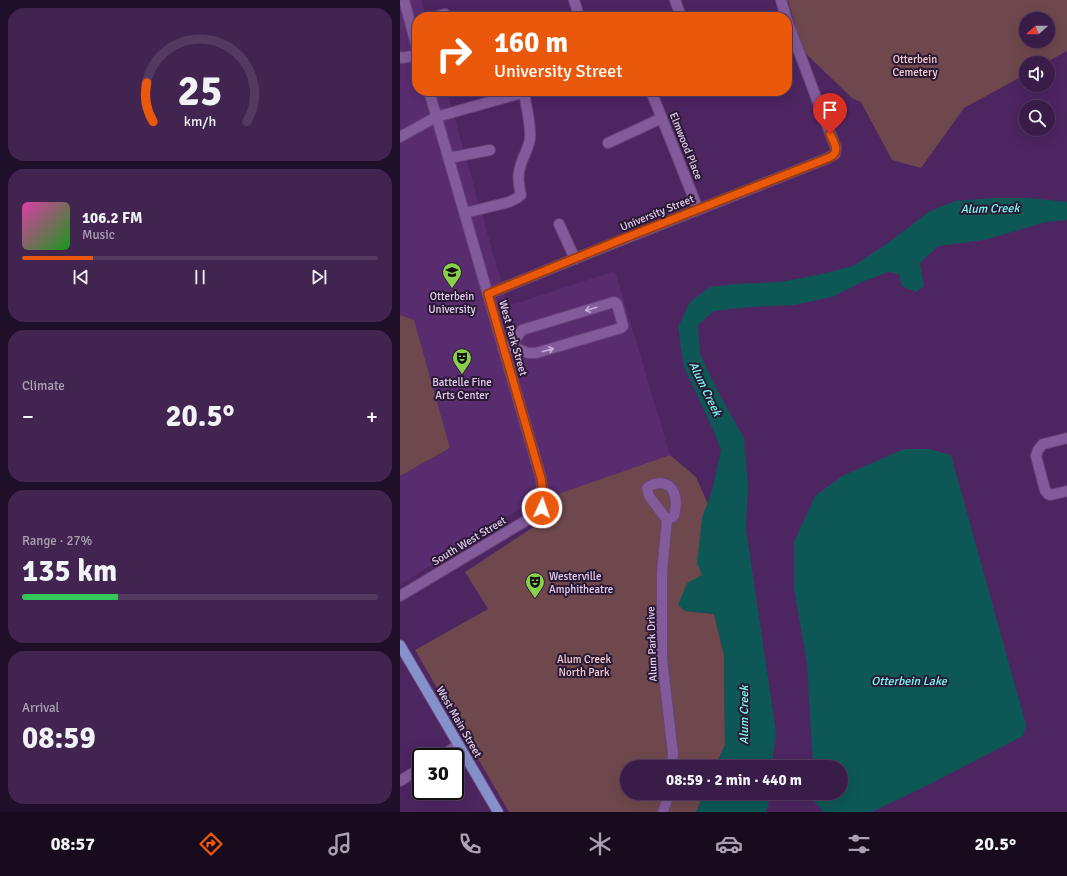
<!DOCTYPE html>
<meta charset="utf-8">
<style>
:root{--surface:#3a1c49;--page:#412550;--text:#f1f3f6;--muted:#aba1b4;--line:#543a61;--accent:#ea580c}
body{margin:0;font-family:Signika,sans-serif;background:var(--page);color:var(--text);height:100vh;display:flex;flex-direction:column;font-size:15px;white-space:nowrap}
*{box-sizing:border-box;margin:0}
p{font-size:13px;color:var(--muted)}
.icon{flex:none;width:22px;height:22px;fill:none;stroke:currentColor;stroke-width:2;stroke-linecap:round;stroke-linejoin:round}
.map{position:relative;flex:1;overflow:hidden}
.drawer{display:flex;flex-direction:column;gap:8px;padding:8px;background:#200f28;width:400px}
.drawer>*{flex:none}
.banner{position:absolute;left:12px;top:12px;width:380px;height:84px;border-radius:16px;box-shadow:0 4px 16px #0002,0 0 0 1px var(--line);background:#ea580c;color:#fff;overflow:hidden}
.needle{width:26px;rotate:249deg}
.buttons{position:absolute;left:619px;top:12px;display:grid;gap:8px}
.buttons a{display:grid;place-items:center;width:36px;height:36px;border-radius:50%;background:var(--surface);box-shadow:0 4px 16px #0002,0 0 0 1px var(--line);font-size:20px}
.speed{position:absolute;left:12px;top:748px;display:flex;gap:8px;font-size:20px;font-weight:700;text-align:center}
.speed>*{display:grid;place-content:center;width:52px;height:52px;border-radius:50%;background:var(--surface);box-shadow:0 4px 16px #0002,0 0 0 1px var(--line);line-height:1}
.speed .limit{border:2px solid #111;border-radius:6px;background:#fff;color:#111}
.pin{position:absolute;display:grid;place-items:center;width:34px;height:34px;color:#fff;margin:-41px -17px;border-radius:50% 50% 50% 0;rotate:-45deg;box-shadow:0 0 4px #0007}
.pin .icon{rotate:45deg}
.me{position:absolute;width:44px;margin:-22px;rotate:3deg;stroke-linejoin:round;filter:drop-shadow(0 0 3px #0008)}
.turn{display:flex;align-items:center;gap:14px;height:84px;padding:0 16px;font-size:18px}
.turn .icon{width:52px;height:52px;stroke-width:2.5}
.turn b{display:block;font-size:28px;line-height:34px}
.big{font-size:30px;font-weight:700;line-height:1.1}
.drawer .tile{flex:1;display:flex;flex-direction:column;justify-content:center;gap:6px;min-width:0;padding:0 14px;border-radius:16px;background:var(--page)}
.drawer .dial{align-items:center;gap:0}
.dial svg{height:104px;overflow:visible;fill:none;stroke:var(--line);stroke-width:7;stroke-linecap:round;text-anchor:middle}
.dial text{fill:var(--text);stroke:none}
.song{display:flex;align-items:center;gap:12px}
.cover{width:48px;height:48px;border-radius:6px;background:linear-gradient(135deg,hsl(320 70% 55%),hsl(120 70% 35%))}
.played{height:4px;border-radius:2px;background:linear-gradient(90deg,var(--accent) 20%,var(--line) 20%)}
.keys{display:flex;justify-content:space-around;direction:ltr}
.heat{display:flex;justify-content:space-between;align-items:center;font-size:22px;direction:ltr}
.charge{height:6px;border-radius:3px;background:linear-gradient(90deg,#34c759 27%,var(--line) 0)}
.trip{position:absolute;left:220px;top:760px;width:228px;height:40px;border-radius:20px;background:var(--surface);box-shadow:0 4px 16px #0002,0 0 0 1px var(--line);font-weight:700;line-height:40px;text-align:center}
.dock{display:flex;height:64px;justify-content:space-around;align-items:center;background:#170b1d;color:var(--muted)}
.dock .icon{width:28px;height:28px}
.dock .active{color:var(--accent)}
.dock b{font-size:18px;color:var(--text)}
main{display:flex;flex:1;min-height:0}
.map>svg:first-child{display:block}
</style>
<main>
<section class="drawer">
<div class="tile dial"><svg viewBox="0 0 100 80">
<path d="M14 69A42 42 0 1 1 86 69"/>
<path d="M14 69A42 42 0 0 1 9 39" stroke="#ea580c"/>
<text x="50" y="56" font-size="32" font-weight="700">25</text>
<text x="50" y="72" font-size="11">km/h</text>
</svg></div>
<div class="tile">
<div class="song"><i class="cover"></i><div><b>106.2 FM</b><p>Music</p></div></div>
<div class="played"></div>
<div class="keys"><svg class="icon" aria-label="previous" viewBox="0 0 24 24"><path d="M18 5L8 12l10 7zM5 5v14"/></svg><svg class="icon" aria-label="pause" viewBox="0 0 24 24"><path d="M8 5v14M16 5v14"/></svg><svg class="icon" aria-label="next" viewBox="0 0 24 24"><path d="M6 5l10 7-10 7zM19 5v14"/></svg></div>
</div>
<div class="tile"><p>Climate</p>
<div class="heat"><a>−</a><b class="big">20.5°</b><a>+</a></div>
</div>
<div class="tile"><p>Range · 27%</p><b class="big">135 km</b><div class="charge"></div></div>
<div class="tile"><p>Arrival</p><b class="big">08:59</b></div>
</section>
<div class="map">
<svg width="667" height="812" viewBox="0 0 667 812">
<rect width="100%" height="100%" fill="#4d2561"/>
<!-- built -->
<path fill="#592c6f" d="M9,0h12l5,17h-9v74h30l61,215 107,-35 55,184 -146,51 -124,79v-109l50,-28 -36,-128 -14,-5v-311z"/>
<!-- green -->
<path fill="#6e484c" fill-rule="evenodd" d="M388,0h279v51l-22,12h-19v11l-62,34 -43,60 -29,-8 -31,-58 -9,-4 -50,-48zM626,19h22v22h-22z
M0,315l14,5 36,128 -50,28z
M270,455l26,22 30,68 -41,66 29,3 10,41 1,90 -10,22h-88v26h77l-8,19h-187l-94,-162 73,-41 -23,-37 84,-55 9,-23z"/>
<!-- water -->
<path fill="#0d5857" d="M593,198h36l38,4v18l-21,2 -62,18 -46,6 -18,17 4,23 -8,6 -14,-6 -3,-12 -11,-2 -26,10 -30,15 -38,8 -44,2 -36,4 -16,14 2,29 17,36 27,48 4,48 -2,43 30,203 -4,35h-57l10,-22 -1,-90 -10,-41 -29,-3 -7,-6 9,-22 15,-8 -5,-12 5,-45 10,-28 9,-40 -10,-25 -27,-58 -6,-40 12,-25 20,-15 25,-3 45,-2 42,-8 31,-8 32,-21 45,-34 25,-10z
M504,449h25l22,6 75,270 -3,11 -93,48 -58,28h-50l-2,-5 -5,-4 -1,-10h27v-26h-28l-6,-104 -13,-74v-47l21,-46 27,-20z
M304,793h66l-2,13 -2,6h-70z"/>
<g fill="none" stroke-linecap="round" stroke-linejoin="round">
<!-- minor casing -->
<g stroke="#674379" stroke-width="12">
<path id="minor" d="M4,0l13,48
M174,0l5,17
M275,0l6,17
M381,0l5,17
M34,17l11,-3
M0,57l2,1 15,-3
M251,91l47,118
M0,137l36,-20 93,-26
M208,143l54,-25
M49,158l41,-8
M65,213l44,-11 8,-4 4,-3c-3,-13 -4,-21 1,-34 3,-8 7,-14 8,-23 1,-15 -4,-31 -6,-46
M159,224l16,35
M88,294l106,-43 234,-93 7,-4 1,-6 -17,-43 -32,-85
M103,348l8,-2 17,7h8l85,-25 2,-2 -6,-22 -3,-2 -92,28 -11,16
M667,438l-24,6 -5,6 -2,6 9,34 3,4 2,1 17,-4
M267,520l7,-4c2,-8 3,-16 0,-23 -4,-12 -19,-12 -27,-5l2,8 18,24 -5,52v86l11,96 -1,13
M0,596l127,-76c21,-15 17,-17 14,-42l-112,-387
M39,757l20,-12
M0,781l21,-13
M263,812l6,-19"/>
</g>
<!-- major casing -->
<g stroke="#674379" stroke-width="12">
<path id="major" d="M0,645l98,167"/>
</g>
<!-- minor -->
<use href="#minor" stroke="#835a9a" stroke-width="10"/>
<!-- major -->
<use href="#major" stroke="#8591cb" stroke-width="10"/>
</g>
<!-- one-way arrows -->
<defs><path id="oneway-shaft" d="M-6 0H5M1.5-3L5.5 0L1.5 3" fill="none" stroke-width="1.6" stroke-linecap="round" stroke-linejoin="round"/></defs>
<g stroke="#c7aad7">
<use href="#oneway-shaft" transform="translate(191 309) rotate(164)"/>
<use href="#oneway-shaft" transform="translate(148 350) rotate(-16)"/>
</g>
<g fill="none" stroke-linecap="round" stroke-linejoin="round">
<!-- route casing -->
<g stroke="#983908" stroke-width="10">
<path id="route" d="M142,508l2,-8 -3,-22 -53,-184 132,-54 208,-82c2,-1 5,-2 6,-4 5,-5 -2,-15 -4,-20"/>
</g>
<!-- route -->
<use href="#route" stroke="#ea580c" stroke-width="7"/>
</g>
<!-- icons -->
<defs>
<g id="university-pin" transform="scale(1)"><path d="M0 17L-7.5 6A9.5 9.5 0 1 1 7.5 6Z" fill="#89cf49" stroke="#2a1933"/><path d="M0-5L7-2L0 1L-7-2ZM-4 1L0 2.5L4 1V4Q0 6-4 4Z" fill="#111"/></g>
<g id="theatre-pin" transform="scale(1)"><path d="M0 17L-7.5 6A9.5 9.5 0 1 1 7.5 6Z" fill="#89cf49" stroke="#2a1933"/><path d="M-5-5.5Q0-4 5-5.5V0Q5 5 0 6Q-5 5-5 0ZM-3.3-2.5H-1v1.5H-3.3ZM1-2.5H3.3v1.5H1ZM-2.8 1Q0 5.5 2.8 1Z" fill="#111"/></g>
</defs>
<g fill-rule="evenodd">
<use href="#university-pin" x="52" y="272"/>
<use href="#theatre-pin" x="62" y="358"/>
<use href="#theatre-pin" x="135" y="582"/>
</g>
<g text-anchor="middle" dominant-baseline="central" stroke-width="4" stroke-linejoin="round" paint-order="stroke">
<!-- park labels -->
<g font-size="11" fill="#f7ced2" stroke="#2a1933">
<text x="515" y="59">Otterbein<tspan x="515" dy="13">Cemetery</tspan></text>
<text x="184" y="659">Alum Creek<tspan x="184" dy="13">North Park</tspan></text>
</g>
<!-- street labels -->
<g font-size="11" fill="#e4cdf1" stroke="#2a1933">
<text transform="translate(286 146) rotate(68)">Elmwood Place</text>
<text transform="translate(257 213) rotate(-22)">University Street</text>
<text transform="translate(113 338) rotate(74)">West Park Street</text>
<text transform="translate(69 541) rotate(-31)">South West Street</text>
<text transform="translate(252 644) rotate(-92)">Alum Park Drive</text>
<text transform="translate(59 722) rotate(60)">West Main Street</text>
</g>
<!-- poi labels -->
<g font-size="11" fill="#e4cdf1" stroke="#2a1933">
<text x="52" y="296">Otterbein<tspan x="52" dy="13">University</tspan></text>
<text x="62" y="382">Battelle Fine<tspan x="62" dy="13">Arts Center</tspan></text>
<text x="149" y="576" text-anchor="start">Westerville<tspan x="149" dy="13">Amphitheatre</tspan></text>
</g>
<!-- water labels -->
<g font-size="12" font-style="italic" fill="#7afbf7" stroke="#2a1933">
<text transform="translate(590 209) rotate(-1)">Alum Creek</text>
<text transform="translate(305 389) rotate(64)">Alum Creek</text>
<text x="509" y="681">Otterbein Lake</text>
<text transform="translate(344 715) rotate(-90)">Alum Creek</text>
</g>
</g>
</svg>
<div class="buttons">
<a><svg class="needle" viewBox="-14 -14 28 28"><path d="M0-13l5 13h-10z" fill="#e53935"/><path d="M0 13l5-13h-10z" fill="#aba1b4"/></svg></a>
<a><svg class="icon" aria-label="sound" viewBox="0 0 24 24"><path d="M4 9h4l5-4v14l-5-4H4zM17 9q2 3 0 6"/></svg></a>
<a><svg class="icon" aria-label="search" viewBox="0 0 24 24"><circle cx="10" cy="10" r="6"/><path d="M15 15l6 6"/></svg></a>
</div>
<div class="speed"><div class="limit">30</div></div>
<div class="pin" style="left:430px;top:134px;background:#d93025"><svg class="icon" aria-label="arrive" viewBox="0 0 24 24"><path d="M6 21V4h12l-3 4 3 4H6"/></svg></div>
<svg class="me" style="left:142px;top:508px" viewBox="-20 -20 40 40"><circle r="17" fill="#ea580c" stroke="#fff" stroke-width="3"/><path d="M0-11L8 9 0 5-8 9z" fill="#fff"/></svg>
<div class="trip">08:59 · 2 min · 440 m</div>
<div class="banner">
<div class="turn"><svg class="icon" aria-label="right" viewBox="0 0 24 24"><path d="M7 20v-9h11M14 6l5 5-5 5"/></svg><div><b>160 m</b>University Street</div></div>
</div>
</div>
</main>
<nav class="dock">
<b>08:57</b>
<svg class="icon active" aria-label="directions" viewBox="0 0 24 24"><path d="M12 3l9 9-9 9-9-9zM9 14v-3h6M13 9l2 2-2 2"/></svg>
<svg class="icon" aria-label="music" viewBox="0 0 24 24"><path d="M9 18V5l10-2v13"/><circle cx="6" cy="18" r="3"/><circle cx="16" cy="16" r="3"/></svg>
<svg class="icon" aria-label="phone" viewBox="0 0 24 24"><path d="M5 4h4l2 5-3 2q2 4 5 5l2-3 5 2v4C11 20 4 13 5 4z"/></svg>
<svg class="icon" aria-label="climate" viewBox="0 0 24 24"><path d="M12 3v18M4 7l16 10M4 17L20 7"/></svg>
<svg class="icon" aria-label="car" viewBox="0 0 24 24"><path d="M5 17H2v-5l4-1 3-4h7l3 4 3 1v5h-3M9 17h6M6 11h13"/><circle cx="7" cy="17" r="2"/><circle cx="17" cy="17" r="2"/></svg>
<svg class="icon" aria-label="filters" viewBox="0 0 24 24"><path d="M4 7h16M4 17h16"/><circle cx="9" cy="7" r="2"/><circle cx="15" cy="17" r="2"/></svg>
<b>20.5°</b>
</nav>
